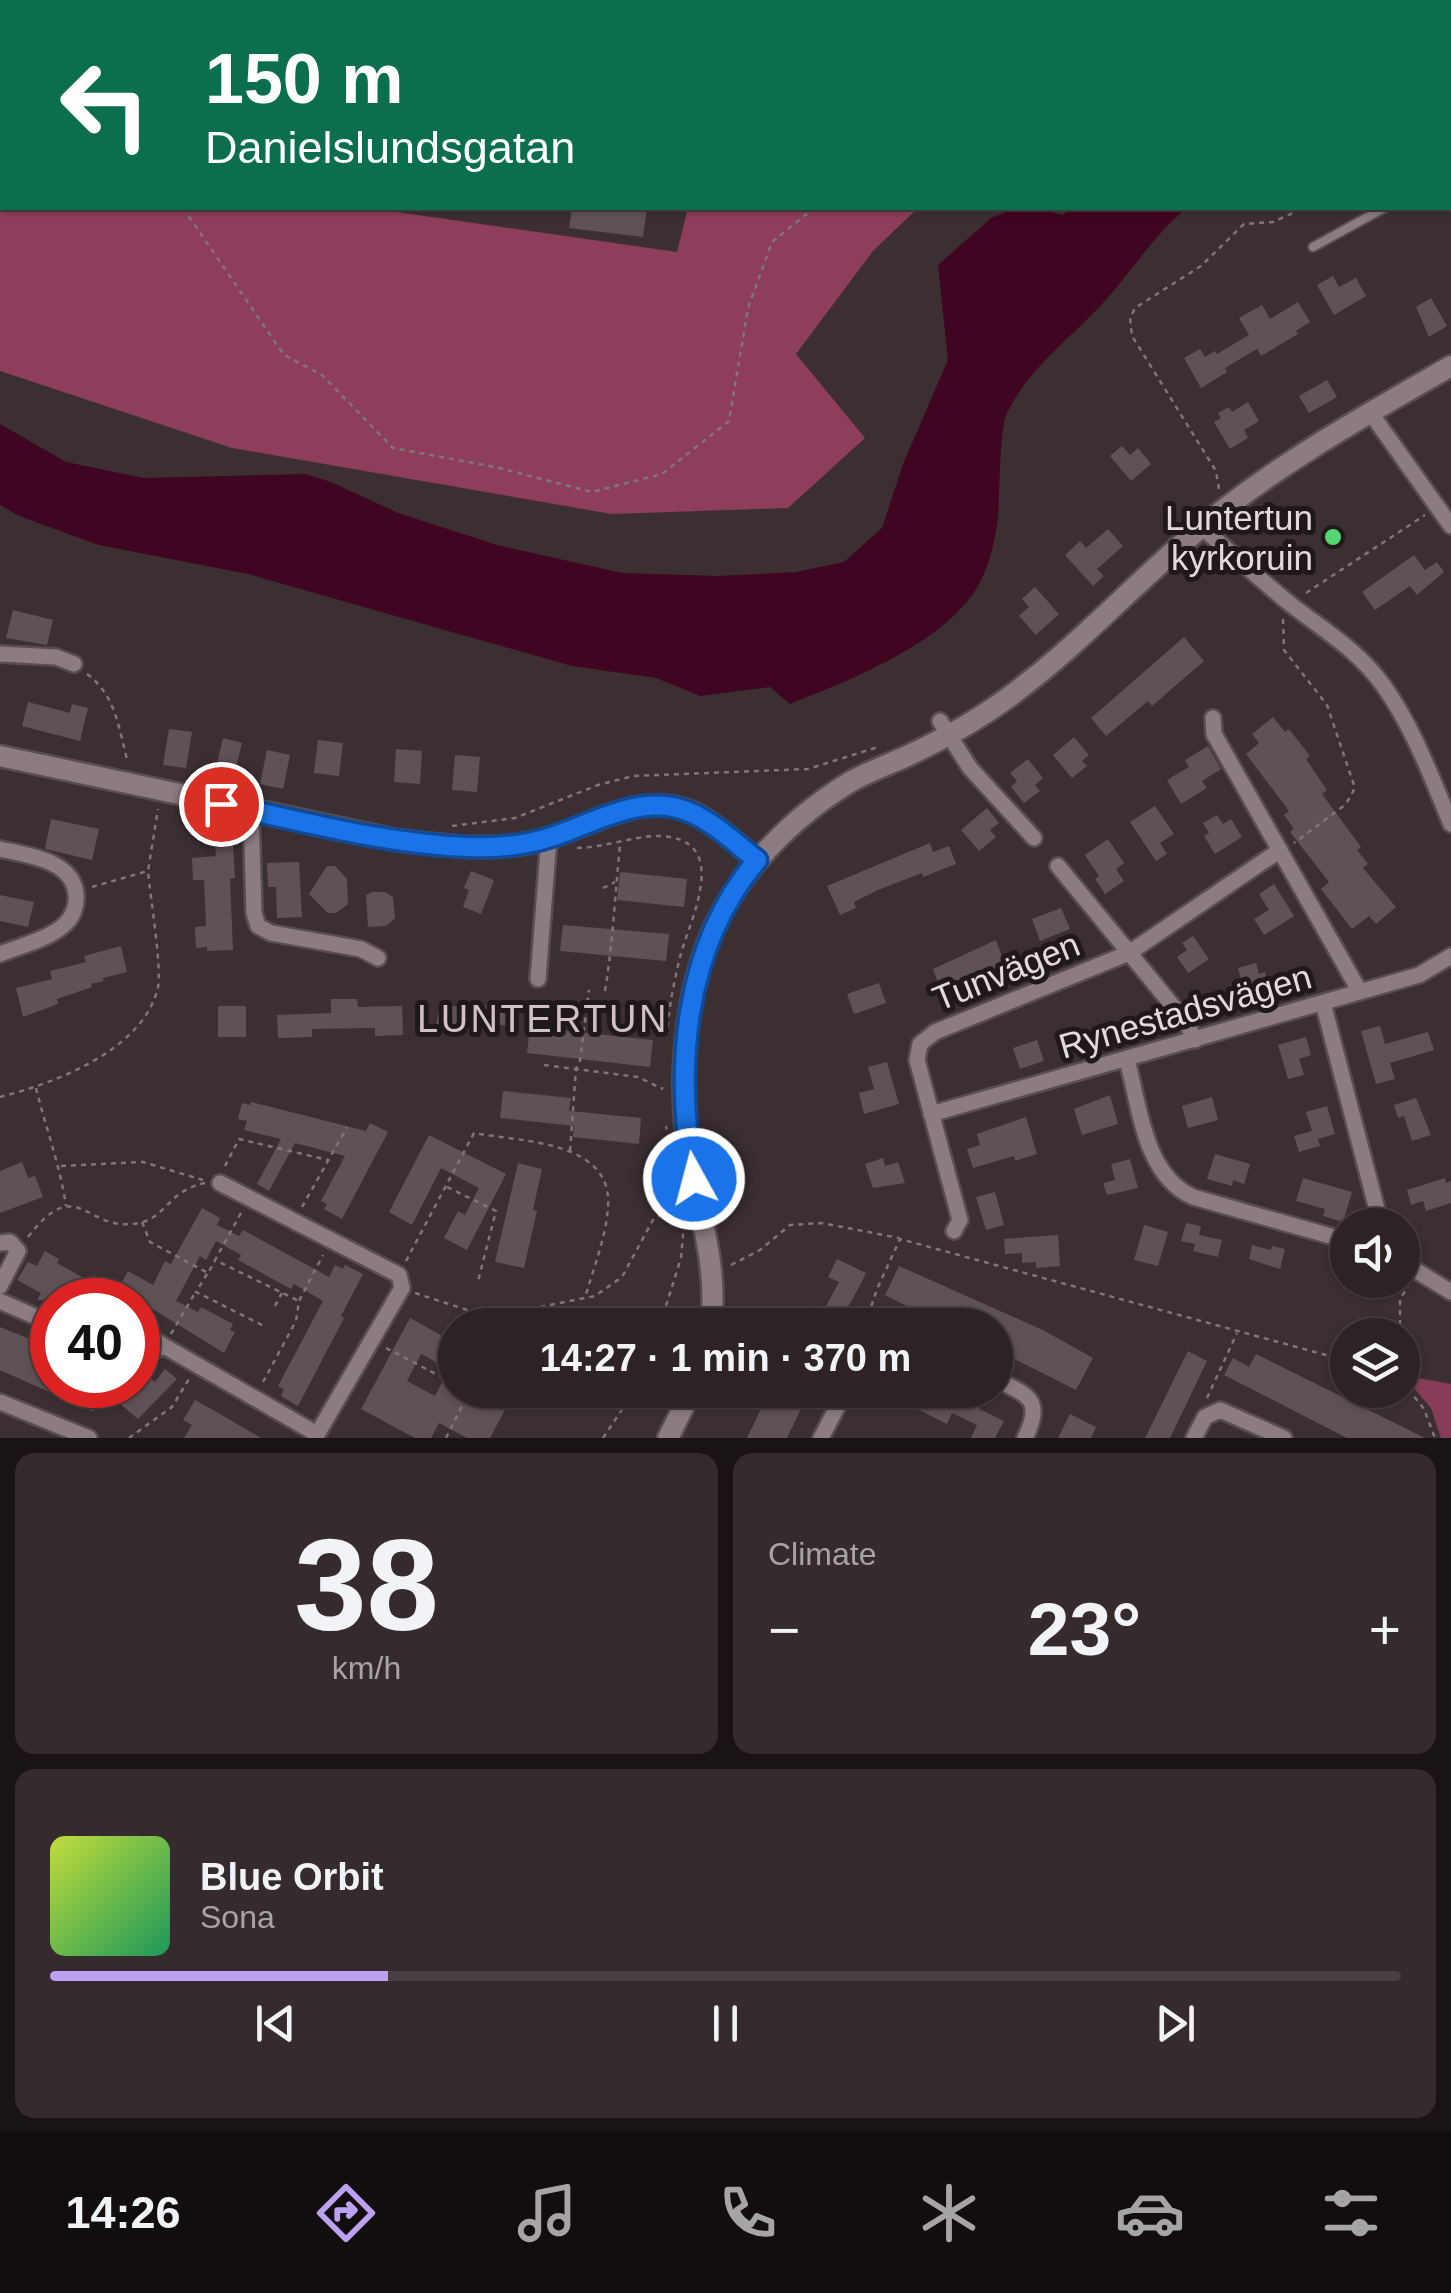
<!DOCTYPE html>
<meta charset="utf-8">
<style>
:root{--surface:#2d2326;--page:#352b2e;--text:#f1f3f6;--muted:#a7a4a7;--line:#484043;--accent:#bca0f2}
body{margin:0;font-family:Arial,sans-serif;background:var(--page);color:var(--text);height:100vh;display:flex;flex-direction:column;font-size:38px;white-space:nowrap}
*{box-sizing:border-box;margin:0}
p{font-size:32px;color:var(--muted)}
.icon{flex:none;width:55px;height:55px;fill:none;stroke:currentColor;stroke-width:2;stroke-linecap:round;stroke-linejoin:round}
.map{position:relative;height:1438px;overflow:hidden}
.details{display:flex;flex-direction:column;gap:15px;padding:15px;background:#191315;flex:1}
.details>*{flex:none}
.guide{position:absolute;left:0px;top:0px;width:1452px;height:210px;box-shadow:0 2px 8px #0004,0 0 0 2px var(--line);background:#0b6e4f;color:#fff;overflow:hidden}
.controls{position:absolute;left:1330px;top:1208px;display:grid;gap:20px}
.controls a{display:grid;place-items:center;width:90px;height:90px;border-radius:50%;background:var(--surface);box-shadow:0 2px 8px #0004,0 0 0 2px var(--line);font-size:50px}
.speed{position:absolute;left:30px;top:1278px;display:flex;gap:20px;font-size:50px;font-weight:700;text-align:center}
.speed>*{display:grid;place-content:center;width:130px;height:130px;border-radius:50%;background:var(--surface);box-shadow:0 2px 8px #0004,0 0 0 2px var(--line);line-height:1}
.speed .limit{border:15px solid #d22;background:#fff;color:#111}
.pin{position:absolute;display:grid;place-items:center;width:85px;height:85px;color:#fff;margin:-42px;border:5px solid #fff;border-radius:50%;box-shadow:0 2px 10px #0007}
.me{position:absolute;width:110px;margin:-55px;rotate:353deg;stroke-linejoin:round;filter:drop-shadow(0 0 8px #0008)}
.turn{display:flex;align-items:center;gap:35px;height:210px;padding:0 40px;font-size:45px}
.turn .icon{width:130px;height:130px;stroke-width:2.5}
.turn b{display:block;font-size:70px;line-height:85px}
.big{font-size:75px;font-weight:700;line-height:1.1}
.details .card{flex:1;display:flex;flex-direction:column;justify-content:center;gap:15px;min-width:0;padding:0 35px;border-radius:20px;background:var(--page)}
.details .dial{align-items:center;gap:0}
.dial b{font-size:130px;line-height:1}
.song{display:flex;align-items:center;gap:30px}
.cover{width:120px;height:120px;border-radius:15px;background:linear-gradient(135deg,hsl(70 70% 55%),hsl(150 70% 35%))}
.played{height:10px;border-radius:5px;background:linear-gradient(90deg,var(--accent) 25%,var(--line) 25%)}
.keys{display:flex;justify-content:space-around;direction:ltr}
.heat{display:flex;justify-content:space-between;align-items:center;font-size:55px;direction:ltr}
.details .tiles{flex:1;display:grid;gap:15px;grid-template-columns:1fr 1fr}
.card:last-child{grid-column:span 2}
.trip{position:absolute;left:438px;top:1308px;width:575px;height:100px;border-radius:50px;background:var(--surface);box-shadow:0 2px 8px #0004,0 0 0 2px var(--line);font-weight:700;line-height:100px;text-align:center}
.tab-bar{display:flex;height:160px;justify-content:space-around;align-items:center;background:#120e0f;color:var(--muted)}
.tab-bar .icon{width:70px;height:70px}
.tab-bar .current{color:var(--accent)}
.tab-bar b{font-size:45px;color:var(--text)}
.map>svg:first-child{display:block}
</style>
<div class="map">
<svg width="1451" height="1438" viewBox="0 0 1451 1438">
<rect width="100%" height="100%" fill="#3c2f32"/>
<!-- green -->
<path fill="#873d59" d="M1418,1378l33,6v54h-10l-10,-30 -18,-21z"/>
<!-- forest -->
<path fill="#8e3e5c" d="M0,0h144l-142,2v206h367l308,44 11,-44h230l-45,43 -77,103 69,84 -77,70 -176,6 -380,-66 -232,-77z"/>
<!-- water -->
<path fill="#400520" d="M1016,208h17l30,7 8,-7h116c-29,23 -51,56 -75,85 -34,40 -81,71 -105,120 -8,18 -7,81 -9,105 -3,22 -8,46 -19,66 -31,58 -131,97 -189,120l-20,-17 -70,9 -44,-18 -84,-12 -324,-92 -149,-29 -80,-29 -19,-11v-81l66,38 78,16 161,-4 26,8 67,31 99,32 125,28 96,3 78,-4 48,-10 38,-34 21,-64 45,-104 -10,-95 53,-47z"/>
<!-- building -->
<path fill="#605155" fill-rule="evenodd" d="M572,208h75l-4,29 -74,-9z
M1333,276l6,11 17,-9 10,18 -32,19 -17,-30z
M1431,298l16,28 -18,11 -13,-30z
M1298,302l12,20 -14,9 2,3 -37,22 -4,-7 -32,19 2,4 -26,16 -17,-30 16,-9 5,8 10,-6 2,3 32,-19 -10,-17 23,-13 8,14z
M1327,380l10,17 -28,16 -10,-17z
M1248,402l11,19 -15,9 4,8 -18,11 -16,-27 7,-4 -3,-5 11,-6 3,5z
M1122,446l8,9 8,-7 13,16 -20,17 -21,-25z
M1108,529l15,17 -26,23 7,7 -11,10 -28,-31 15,-14 6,7z
M1414,555l11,15 12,-8 7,10 -27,23 -7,-9 -35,24 -13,-18z
M1035,587l24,27 -23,21 -17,-19 10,-9 -7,-8z
M13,610l40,10 -6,25 -41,-7z
M1184,637l20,24 -52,45 -4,-5 -42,35 -15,-18z
M28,702l42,11 2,-9 16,4 -8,33 -58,-15z
M1273,717l12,15 4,-3 21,27 -4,3 21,31 -5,4 39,53 -4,3 11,14 -5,4 33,39 -20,17 -7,-8 -17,13 -31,-40 8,-7 -39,-50 4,-3 -10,-14 5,-4 -43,-57 13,-11 -7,-9z
M169,729l23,3 -6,36 -23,-3z
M1074,737l15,18 -7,6 5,5 -15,12 -19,-23z
M223,738l19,5 -8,33 -19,-4z
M318,740l25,3 -4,33 -25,-3z
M1208,746l13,23 -19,12 5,7 -26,16 -14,-24 22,-13 -4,-7z
M396,749l26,2 -2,33 -26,-2z
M267,750l23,5 -7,34 -23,-5z
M455,755l25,2 -3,35 -25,-2z
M1028,759l15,19 -8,7 5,6 -16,12 -13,-16 6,-6 -7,-8z
M1155,806l19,28 -14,9 7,11 -11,7 -26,-39z
M987,808l12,15 -9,7 6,7 -17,14 -18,-21z
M1217,815l6,9 8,-5 11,18 -27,17 -11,-18 5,-3 -6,-10z
M51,819l48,10 -7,31 -47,-11z
M1108,839l16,24 -8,6 8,12 -19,13 -10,-15 4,-3 -14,-21z
M930,843l3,9 16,-6 7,18 -33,13 -1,-4 -44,17 -24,12 2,6 -16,7 -13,-29z
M215,845h18l2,33 -5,1 3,71 -26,1v-4l-11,1 -1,-21 11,-1 -2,-46h-11l-1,-22 24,-2z
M299,862l3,55 -25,1 -1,-31h-8l-1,-24z
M327,866h8l12,13 1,25 -12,9h-8l-19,-19z
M471,871l23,9 -13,34 -18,-7 6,-17 -5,-2z
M620,872l67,7 -3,28 -67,-7z
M1274,884l20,32 -30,19 -10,-16 15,-9 -10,-16z
M372,892h13l8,5 2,21 -9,8 -18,1 -2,-32z
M0,895l34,7 -6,25 -28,-6z
M1061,908l9,21 -30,12 -8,-22z
M563,925l106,9 -3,27 -106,-10z
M1193,936l16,23 -21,14 -11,-16 10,-7 -5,-7z
M996,940l6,17 15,-6 8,21 -34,17 -7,-19 -44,18 -7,-19z
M121,946l6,26 -24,6 1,3 -13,3 1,3 -35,12 1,5 -35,13 -7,-29 36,-9 -2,-8 36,-9 -2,-6z
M1256,963l3,11 6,-2 5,20 -5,2 2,7 -18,5 -2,-7 -8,2 -6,-20 8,-2 -3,-11z
M879,983l7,20 -32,11 -7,-20z
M331,999h26l1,8 44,-1 1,29 -28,1v-8l-63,1v8l-34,1 -1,-23 54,-2z
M440,1004l38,6 -4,22 -38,-6z
M486,1004l31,5 -3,18 -31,-5z
M218,1006h28v31h-28z
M1380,1026l5,18 43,-12 6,18 -44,13 5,16 -19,5 -15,-53z
M530,1027l123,13 -3,27 -123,-14z
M1306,1037l5,18 -12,4 5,16 -16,4 -10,-34z
M1037,1040l7,21 -24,8 -7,-21z
M887,1062l12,42 -35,10 -5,-21 15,-4 -6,-22z
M503,1091l68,7 -2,13 72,7 -2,26 -66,-7 1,-11 -74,-8z
M1110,1095l8,29 -36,11 -8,-26z
M1212,1097l6,23 -30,8 -6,-22z
M1416,1098l15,37 -19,6 -8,-25 -6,2 -4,-13z
M251,1102l115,29 4,-8 18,9 -46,87 -18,-10 3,-5 -6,-3 24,-45 -50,-13 -26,48 -12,-7 24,-45 -37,-9 3,-9 -9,-2 4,-16 8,2z
M1327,1106l8,28 -17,5 2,7 -21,6 -5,-16 18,-5 -6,-19z
M1026,1117l11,37 -22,7 -1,-5 -41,12 -6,-19 13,-4 -3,-11z
M429,1135l77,39 -39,76 -23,-12 14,-27 7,4 14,-27 -38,-20 -29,57 -23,-13z
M1215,1154l35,10 -6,20 -11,-4 -1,6 -25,-7z
M883,1158l2,8 13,-4 7,21 -32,5 -8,-24z
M1130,1159l8,29 -31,7 -4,-12 12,-3 -4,-16z
M22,1162l6,16 7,-2 8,21 -43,16v-42z
M518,1163l24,6 -9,41 4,1 -13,57 -29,-6z
M1303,1178l49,14 -9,30 -20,-6 2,-7 -29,-8z
M1445,1178l1,5 5,-2v22l-25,8 -3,-10 -12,4 -4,-15z
M995,1192l9,33 -18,5 -10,-33z
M202,1208l18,10 -3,7 22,11 4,-6 86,47 6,-12 8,4 2,-4 18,9 -22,42 3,2 -46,88 -17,-10 3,-7 -6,-3 45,-85 -29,-17 -3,5 -53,-29 3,-5 -25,-14 -10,19 -6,-4 -24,45 22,11 3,-5 32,17 -3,6 5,2 -11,21 -86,-53h-101l4,-7 -24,-13 11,-18 9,4 8,-15 14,8 -2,4 32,18 4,-6 27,11 8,-15 25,14 12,-24 6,3z
M1186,1223l15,3 -2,9 23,5 -4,17 -25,-6 2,-7 -14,-3z
M1144,1225l24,7 -10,34 -24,-6z
M1058,1235l2,31 -24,2v-6l-14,1v-10l-17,1 -1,-15z
M1252,1245l19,5 1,-4 13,3 -5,20 -31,-10z
M837,1259l29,14 -9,18 -19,34h-35l10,-20 11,5 15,-28 -11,-5z
M899,1266l144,64 50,28 -17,32 -81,-41v-24h-51l-59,-30z
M410,1318l45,25v53l19,10 9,-16h21l9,5 -23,43h-23l-28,-15 -8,15h-16l-54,-29zM421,1354l28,15 -14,27 -28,-15z
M0,1327l35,14 -7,12 24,12v20h88l4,3 7,-9 4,3 10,-13 12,10 -39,40 -19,-16 -16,-8 -9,17 -94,-42z
M1188,1351l19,10 -37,77h-25z
M1256,1354l18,9 151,75h-78l-123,-63 9,-17 16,9z
M770,1390h40l-23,48h-40z
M879,1390h61l24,12 3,-6 15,7 -3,6 25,12 -9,17h-24l6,-13 -25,-12 -5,11z
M195,1400l25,14 41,24h-77l8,-13 -9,-5z
M1070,1414l26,13 -5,11h-33z"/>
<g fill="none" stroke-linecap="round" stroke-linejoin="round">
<!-- service casing -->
<g stroke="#584e50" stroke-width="12">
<path id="service" d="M640,0l17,2
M1450,171l1,-1
M1313,247l71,-39"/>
</g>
<!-- minor casing -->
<g stroke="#584e50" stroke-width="20">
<path id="minor" d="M1370,412l81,114
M1201,527c30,25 58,52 88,76 34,27 68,46 94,82 30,42 48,91 68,139
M0,654l56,3 18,7
M1213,718l1,16 146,258
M940,721l30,47 64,70
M251,810l3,103 4,13 13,7 90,16 17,9
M0,849c26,6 74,11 76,46 1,10 -3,22 -11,29 -15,15 -45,22 -65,30
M1058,866l128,156 9,18
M538,979l11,-141
M1323,1003l58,222
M1127,1060c13,47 17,115 66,137l155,44
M931,1114l488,-139 32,-19
M220,1183l179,92 3,13 -87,150
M954,1231l6,-11 -43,-160 3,-16 15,-12 194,-79 151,-103
M0,1243l10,-1 8,9 -18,35
M1402,1262l49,30
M0,1301l52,23
M138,1329l26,17
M138,1355l26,-9 153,88
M995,1379c33,16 49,20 30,59
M0,1402l89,36
M821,1438l25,-48
M1194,1438l11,-21 15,-7 64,28"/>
</g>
<!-- tertiary casing -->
<g stroke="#584e50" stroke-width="25">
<path id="tertiary" d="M0,756l396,84c46,5 92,12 138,2 51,-11 101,-52 155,-31 25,10 47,33 68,49
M711,1325c7,-57 -11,-109 -21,-164 -11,-63 -8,-134 10,-195 22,-78 82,-142 150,-184 18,-10 37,-17 55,-25 41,-19 82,-42 117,-70 64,-49 119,-110 181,-161 76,-63 163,-111 248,-160
M668,1438l24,-48"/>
</g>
<!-- path -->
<path stroke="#807577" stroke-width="2.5" stroke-dasharray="5 5" stroke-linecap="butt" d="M791,0l3,2
M1014,2l1,-2
M1243,2l1,-2
M0,111h2
M1450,116l1,-1
M183,208l101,147 38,20 71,73 102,19 97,25 70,-18 67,-53 19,-113 24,-66 42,-34
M1219,489l-3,-18 -84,-135 -2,-18 5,-10 66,-42 43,-42 29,-2 31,-14
M1306,593l119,-78
M1283,619l1,31 43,55 28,83 -9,16 -52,39
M87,674c29,21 32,56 41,89
M452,826l63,-8 83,-33 35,-9 175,-7 70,-22
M577,848c29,0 66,-16 93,-11 59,10 19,85 10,120 -6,25 -11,50 -13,76
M92,887l56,-16 10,-62
M603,888l12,-6
M605,991c8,-49 10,-97 15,-146
M544,1065l94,12 25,12
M36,1088c10,41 24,77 30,118
M0,1097c55,-14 144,-47 158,-110 4,-20 -8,-91 -10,-116
M570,1151l6,-82 4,-8 9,-71
M61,1166l82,-4 60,18
M225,1166l14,-27 89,21
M447,1187l49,24 -18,70
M302,1207l45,-80
M241,1213l-26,47 84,41
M142,1222l8,20 58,31 7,-12
M28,1237c51,-66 57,-3 111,-14 28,-6 30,-33 66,-40
M406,1261l68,-128c47,9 139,7 134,74 -2,31 -15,62 -23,91
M731,1265l29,-15 30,-25 32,-2 77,15
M207,1274l-11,18 68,34
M415,1293l74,24 106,-21 27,-19 32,-59 23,-11
M275,1306l7,-13
M660,1325l21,-67 2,-22 -17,-110
M865,1325l12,-36 23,-50 448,122
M171,1334l24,-41
M1400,1335v-36l8,-12
M386,1348l69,36
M1402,1381l22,28 11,29
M263,1382l33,-61 3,-20 24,-46
M1207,1398l30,-65
M129,1438l43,-31 17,-28
M446,1438l23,-46 -3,-2
M603,1438l32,-48"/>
<!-- service -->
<use href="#service" stroke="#8c7c81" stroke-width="8"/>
<!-- minor -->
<use href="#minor" stroke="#8c7c81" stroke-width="15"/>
<!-- tertiary -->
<use href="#tertiary" stroke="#8c7c81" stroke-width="20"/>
</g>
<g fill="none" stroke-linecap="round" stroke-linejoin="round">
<!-- route casing -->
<g stroke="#114b97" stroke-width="25">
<path id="route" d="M221,804c81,17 164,40 247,43 28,1 56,-1 83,-10 44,-14 91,-45 138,-25 25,10 47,32 68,48 -74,88 -83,210 -63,319"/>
</g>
<!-- route -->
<use href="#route" stroke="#1a73e8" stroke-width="18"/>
</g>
<!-- markers -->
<circle fill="#53d673" stroke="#1f191a" stroke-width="4" cx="1333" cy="537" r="10"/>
<g text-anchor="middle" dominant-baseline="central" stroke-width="10" stroke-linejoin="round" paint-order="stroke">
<!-- poi labels -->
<g font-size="35" fill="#e3dadc" stroke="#1f191a" text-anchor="end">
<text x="1313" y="517">Luntertun<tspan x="1313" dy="40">kyrkoruin</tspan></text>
</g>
<!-- street labels -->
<g font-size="35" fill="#e3dadc" stroke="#1f191a">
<text transform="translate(1006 971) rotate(-22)">Tunvägen</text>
<text transform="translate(1185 1011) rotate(-16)">Rynestadsvägen</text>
</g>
<!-- neighbourhood labels -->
<g font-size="38" letter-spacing="2.5" fill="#d1c0c5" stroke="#1f191a">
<text x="543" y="1019">LUNTERTUN</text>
</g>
</g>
</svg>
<div class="controls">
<a><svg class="icon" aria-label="sound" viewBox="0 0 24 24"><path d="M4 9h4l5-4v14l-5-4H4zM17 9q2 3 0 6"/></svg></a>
<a><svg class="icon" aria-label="layers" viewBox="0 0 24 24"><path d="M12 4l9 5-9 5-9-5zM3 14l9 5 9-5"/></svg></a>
</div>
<div class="speed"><div class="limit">40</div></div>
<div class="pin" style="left:221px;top:804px;background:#d93025"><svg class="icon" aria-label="arrive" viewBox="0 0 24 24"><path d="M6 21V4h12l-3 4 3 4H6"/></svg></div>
<svg class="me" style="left:694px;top:1179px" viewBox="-20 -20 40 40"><circle r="17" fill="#1a73e8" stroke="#fff" stroke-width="3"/><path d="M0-11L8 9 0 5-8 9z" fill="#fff"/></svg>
<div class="trip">14:27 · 1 min · 370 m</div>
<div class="guide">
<div class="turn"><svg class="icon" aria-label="left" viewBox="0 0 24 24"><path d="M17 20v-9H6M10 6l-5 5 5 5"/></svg><div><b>150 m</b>Danielslundsgatan</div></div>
</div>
</div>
<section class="details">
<div class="tiles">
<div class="card dial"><b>38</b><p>km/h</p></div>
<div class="card"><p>Climate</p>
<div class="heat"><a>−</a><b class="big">23°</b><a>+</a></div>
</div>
<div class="card">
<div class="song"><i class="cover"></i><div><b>Blue Orbit</b><p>Sona</p></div></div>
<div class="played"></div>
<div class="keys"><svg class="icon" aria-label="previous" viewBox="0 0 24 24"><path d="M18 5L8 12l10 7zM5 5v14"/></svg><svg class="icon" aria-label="pause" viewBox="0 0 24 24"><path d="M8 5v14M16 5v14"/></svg><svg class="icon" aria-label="next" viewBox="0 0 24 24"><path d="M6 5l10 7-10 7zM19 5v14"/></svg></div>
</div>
</div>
</section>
<nav class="tab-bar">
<b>14:26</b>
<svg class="icon current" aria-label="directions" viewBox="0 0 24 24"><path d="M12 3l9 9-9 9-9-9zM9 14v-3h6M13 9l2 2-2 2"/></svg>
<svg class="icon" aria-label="music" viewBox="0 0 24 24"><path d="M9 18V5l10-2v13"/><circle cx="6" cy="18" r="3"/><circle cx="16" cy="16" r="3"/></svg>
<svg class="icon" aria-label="phone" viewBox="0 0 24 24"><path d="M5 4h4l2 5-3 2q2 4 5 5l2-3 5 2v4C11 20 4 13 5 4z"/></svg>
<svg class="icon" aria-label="climate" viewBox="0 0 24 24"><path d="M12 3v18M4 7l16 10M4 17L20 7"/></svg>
<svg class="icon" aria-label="car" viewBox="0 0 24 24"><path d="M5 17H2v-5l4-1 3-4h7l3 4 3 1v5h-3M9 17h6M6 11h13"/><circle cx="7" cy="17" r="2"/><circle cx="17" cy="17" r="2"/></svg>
<svg class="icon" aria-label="filters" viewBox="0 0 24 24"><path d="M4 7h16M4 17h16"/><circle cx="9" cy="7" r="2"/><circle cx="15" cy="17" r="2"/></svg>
</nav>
